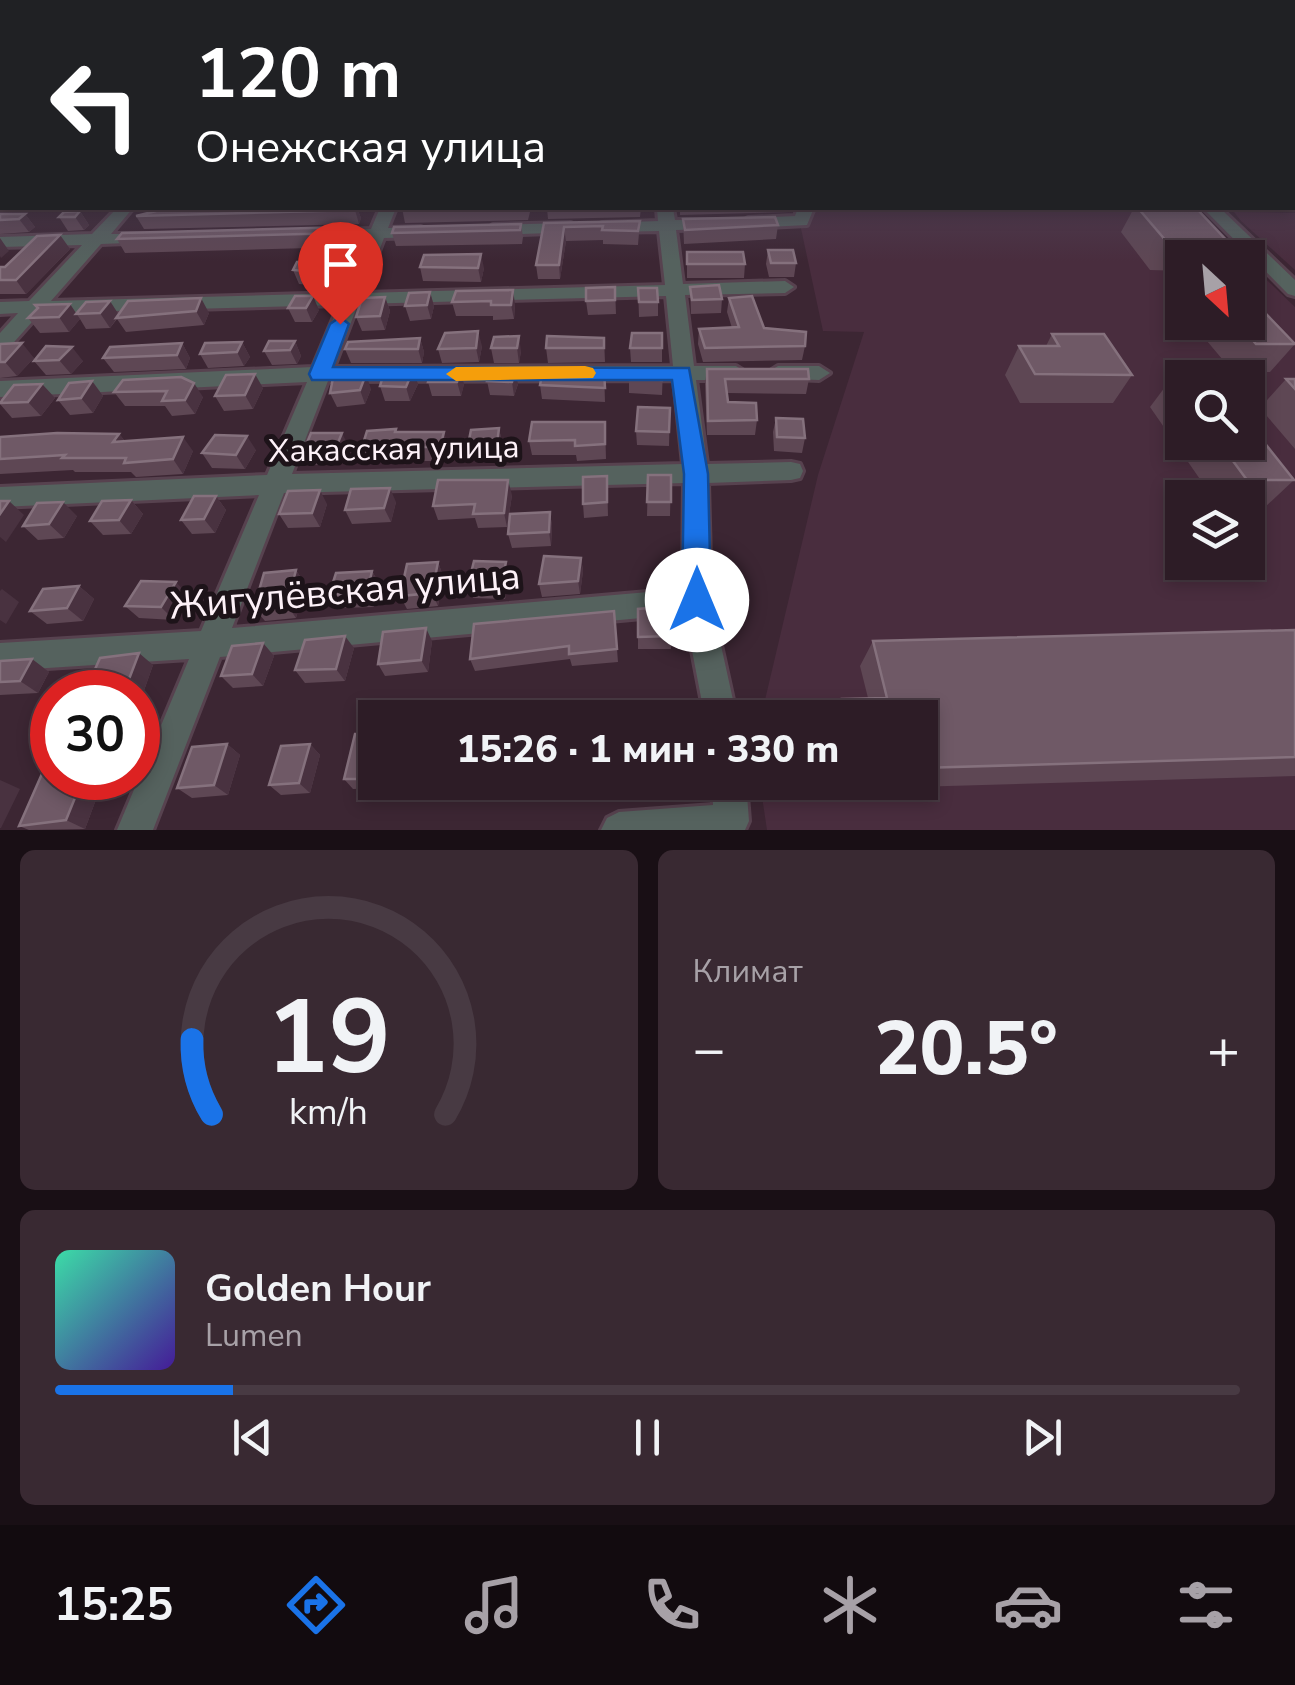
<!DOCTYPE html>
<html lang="ru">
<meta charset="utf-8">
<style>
:root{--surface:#2d1c26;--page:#392932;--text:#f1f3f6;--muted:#a7a1a7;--line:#483a43;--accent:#1a73e8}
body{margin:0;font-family:"Nunito Sans",sans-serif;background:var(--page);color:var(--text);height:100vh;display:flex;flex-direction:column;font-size:38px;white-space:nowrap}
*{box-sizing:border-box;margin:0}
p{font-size:32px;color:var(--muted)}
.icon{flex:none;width:55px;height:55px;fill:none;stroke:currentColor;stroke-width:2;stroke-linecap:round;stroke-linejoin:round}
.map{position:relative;height:830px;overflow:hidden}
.details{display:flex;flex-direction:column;gap:20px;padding:20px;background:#190f15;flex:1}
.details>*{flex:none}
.top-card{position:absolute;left:0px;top:0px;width:1295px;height:210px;box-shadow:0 5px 15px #0003,0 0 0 2px var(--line);background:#202124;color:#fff;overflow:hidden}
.needle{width:65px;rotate:154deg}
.controls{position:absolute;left:1165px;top:240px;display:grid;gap:20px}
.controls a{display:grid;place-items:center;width:100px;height:100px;border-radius:0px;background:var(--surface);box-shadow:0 5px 15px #0003,0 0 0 2px var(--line);font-size:50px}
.speed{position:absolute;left:30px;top:670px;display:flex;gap:20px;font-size:50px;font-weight:700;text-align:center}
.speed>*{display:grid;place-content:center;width:130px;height:130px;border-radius:50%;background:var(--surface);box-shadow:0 5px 15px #0003,0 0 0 2px var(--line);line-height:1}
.speed .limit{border:15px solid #d22;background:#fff;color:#111}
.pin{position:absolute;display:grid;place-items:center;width:85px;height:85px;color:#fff;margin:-102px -42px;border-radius:50% 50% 50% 0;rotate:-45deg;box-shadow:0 0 10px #0007}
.pin .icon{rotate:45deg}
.me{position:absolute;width:110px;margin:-55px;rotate:0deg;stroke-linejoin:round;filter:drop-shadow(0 0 8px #0008)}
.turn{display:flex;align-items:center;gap:35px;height:210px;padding:0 30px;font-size:45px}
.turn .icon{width:130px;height:130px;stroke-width:2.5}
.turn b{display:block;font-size:70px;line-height:85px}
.big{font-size:75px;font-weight:800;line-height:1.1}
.details .widget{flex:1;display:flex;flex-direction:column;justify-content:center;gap:15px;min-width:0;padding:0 35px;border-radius:15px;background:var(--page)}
.details .dial{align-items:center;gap:0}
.dial svg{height:260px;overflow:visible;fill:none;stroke:var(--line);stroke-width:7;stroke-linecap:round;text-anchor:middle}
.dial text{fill:var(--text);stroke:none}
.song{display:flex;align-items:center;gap:30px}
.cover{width:120px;height:120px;border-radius:15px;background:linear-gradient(135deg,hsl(160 70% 55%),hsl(260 70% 35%))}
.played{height:10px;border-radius:5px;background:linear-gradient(90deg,var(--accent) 15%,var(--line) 15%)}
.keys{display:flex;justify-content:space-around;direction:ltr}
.heat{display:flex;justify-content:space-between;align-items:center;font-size:55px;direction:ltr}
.details .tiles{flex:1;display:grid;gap:20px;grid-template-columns:1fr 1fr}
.widget:last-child{grid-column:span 2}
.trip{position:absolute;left:358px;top:700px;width:580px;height:100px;border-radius:0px;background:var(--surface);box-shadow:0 5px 15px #0003,0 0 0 2px var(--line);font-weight:800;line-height:100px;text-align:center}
.menu{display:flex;height:160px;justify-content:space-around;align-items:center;background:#120b0f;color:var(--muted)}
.menu .icon{width:70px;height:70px}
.menu .active{color:var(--accent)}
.menu b{font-size:45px;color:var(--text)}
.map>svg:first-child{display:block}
</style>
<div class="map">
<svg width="1295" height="830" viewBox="0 0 1295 830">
<rect width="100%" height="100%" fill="#3c2633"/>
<!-- built -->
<path fill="#492d3e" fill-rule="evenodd" d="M802,208h393l47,49 -60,1v64h66v-60l47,45v523h-528l-7,-47 160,-1v-64l-159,-1 57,-242 46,-143 -41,-1 -23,-107zM1182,378h66v64h-66zM1182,498h66v64h-66z
M1234,212l61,1v57l-54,-49z"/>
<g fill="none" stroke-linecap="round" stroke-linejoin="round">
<!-- minor casing -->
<g stroke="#57424f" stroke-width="6">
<path id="minor" d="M1292,181h3v10h-3z
M117,208h16l-22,26h41v8l-51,2 -50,57 293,-8 23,-54 -49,2 -8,-5 8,-5 53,-2 9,-21h16l-8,20 33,-1 8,5 -8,5 -37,1 -21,55 302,-8 -6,-54 -51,1 -6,-1v-8l56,-2 -1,-13h16l2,12h42l2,4 -8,5 -35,1 7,54 102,-3 9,6 -9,6 -100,2 9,71h42l11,7 -11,7h-40l11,84 84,-2 9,2 3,7 -3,7 -9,2 -83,3 3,117 26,118h-32l-20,-104 -465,43 -67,173h-36l72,-171 -189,12v-28l201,-12 58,-136 -259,12v-20l267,-12 40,-93 -307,15v-16l313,-14 26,-62 -299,8 -33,37 -7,2v-19l18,-20 -18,1v-12l29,-1 53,-56 -82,2v-10l92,-3zM666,296l7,70 -339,1 24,-63zM674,380l9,84 -391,10 36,-93zM684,483l-1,106 -451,39 52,-135z
M798,208h16l-7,17 -59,3 -8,-5 8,-5 47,-2z
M1203,208h17l75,72v16l-7,-2z
M571,223l8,5 -2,4 -84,3 -8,-5 8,-5z
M778,366h41l11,7 -11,7 -48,-2 -4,-5z
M712,782h34l3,39 -4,9h-144l6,-12 12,-6 94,-7z"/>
</g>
<!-- minor -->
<use href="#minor" fill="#55625e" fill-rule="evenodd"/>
</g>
<!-- wall -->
<path fill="#5e4754" d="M0,166h2v37l-2,1z
M160,208h197l4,10 -2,6 -215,5 -8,-13 20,-5z
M402,208h129l-3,12 -123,3z
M547,208h94l-1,9 -92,2z
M680,208h114l-3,4 -111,3z
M1134,208h4l92,36 -9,14h-39v13l-32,-1 -29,-38z
M80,211l9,14 -5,5 -16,1 -9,-14z
M0,214h25l10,13 -6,5 -29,2z
M683,219l95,6 -2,14 -92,5z
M640,221l-2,24 -35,-1v-4l-37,1 -6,38h-22l-2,-14 8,-42z
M521,224l2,13 -1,7 -126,2 -4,-13z
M346,227l5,14 -3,6 -223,6 -8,-14z
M60,235l10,14 -44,45h-26v-27h5z
M768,250l28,13 -2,14h-25l-3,-13z
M687,252l58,12 -1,14h-57z
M420,267l64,1 -3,14 -58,-1z
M293,270l46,4 -6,13 -34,-3z
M1182,285v28l-10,-12z
M615,287l1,27 -28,1 -2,-14z
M690,287l32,12 -1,14 -30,1z
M638,288l20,14v14l-19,1z
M456,291l59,13 -1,15 -21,1v-4h-37l-4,-14z
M430,292l4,14 -3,13 -21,2 -5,-15z
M295,296l24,14 -7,12h-17l-7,-14z
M385,297l5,14 -5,19 -23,1 -6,-14z
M729,298l35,30 41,18 -3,14 -99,2 -5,-18 1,-15 33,-1 -5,-16z
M128,301l81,12 -5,12 -78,7 -9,-13 -7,9 -24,1 -6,-10 -11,13 -29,1 -12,-15 42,-14 6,10 10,-12 33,12z
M1191,322h57l47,22 -25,28h-37z
M662,333v29h-31l-1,-14z
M1052,334l80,41 -19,28h-93l-15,-28 14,-29h27z
M494,337l27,14 -2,12h-25l-3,-15z
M420,338l4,14 -2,11h-71l-6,-14z
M604,338l1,24 -57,1 -2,-15z
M295,341l6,15 -4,8 -25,1 -8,-14z
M242,342l8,15 -6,9 -36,2 -8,-14z
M182,343l8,15 -4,11 -72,3 -11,-14z
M0,344l34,14 -17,18 -17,2z
M46,346l37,15 -12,13 -25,1 -12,-14z
M482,346l-3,16 -37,1 -4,-14z
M663,369l-1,26 -33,-2v-15z
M707,369l102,10 -3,15 -79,-1 1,9 29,18 -2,15h-48l-2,-51z
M431,370l33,14 -3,12h-29l-4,-14z
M490,370l28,14 -4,12 -24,-1 -3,-14z
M604,370l1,32 -63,-3 -2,-14z
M1171,379h11v63h66l46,38 -30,28h-16v-10h-35l-63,-91z
M1286,379h9v70l-35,-41z
M123,380l80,17 -8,17 -23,2 -7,-10h-40l-11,-14z
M92,381l11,15 -10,17 -23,2 -12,-15z
M42,384l13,14 -14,18 -29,2 -12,-14v-2z
M418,384l-8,17h-25l-5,-15z
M263,388l-10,21 -29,2 -9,-15z
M371,389l-6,15 -28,3 -7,-14z
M670,408l-1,38 -32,-1 -1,-14z
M776,418l29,20 -3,15 -28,-2 -1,-19z
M605,422l1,37 -29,2 -1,-6h-44l-3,-14z
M499,428l3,15 -2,15 -28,1 -4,-14z
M397,432l51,14 -4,15h-76l-6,-14z
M119,434l6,7 68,10 -10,23 -47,3 -5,-5h-56l-2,-2 -73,4v-37z
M349,447l-7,17 -31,1 -7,-15z
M256,450l-11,19 -33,-1 -10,-15z
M648,475h23l-1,41h-23z
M607,476l1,40 -24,2 -1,-14z
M512,495l-5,32 -29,1 -3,-10 -37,2 -5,-14z
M216,496l10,14 -11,23 -23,1 -11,-14z
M131,500l12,14 -12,20 -28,1 -13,-14z
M396,502l-5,20 -39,2 -7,-14z
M327,504l-7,23 -32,1 -9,-14z
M550,512l2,14 -1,20 -39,2 -4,-14z
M77,516l-13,22 -26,2 -15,-14z
M581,558l2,13 -3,23 -38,3 -3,-13z
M438,562l5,14 -5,30 -31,3 -7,-13z
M296,570l9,14 -9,34 -31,3 -11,-13z
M372,571l8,14 -6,22 -37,1 -8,-13z
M510,575l-5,24 -32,-1 -5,-13z
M79,586l15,13 -11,22 -36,3 -17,-13z
M188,595l-14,25 -35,-2 -14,-12z
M638,609l34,27 -1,13h-33z
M614,611l4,51 -46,4 -2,-7 -95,12 -5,-12z
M1295,630v146l-451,13 -1,-7h77v-64h-87l9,-19 26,-1 -8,-32 13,-25z
M432,641l-4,31 -43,4 -7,-12z
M263,643l11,13 -11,30 -30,2 -12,-12z
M354,648l-9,33 -40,2 -10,-13z
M32,659l17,13 -11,21 -38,2v-34z
M153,665l-12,34 -3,1v-8h-53z
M375,734v48h17l-2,6 -37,1 -9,-10z
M227,744l13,11 -12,40 -36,3 -15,-10z
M310,744l10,11 -10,38 -29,2 -12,-10z
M52,778h52l-19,51 -56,1 -10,-4z
M429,782h99v3l-93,6z"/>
<!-- shaded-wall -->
<path fill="#493240" d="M355,208h2l4,10 -2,6 -4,-14z
M80,211l9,14 -5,5 -9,-13z
M25,214l10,13 -6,5 -10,-13z
M346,227l5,14 -3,6 -5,-14z
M564,227l2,14 -6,38 -1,-14z
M60,235l10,14 -44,45 -10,-14z
M0,238l9,13 -8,7 -1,-2z
M481,254l3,14 -3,14 -3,-14z
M333,260l6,14 -6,13 -5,-14z
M513,290l2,14 -1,15 -3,-14z
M430,292l4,14 -3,13 -4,-14z
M313,296l6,14 -7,12 -6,-14z
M385,297l5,14 -5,19 -5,-14z
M201,298l8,15 -5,12 -8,-14z
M110,301l9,14 -9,13 -10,-15z
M70,304l10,15 -11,13 -10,-15z
M478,331l4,15 -3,16 -3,-14z
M519,336l2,15 -2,12 -2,-15z
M420,338l4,14 -2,11 -4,-14z
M295,341l6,15 -4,8 -7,-14z
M242,342l8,15 -6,9 -7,-14z
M22,343l12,15 -17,18 -12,-14z
M182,343l8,15 -4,11 -9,-14z
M72,347l11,14 -12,13 -12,-14z
M413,370l5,14 -8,17 -4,-14z
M460,370l4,14 -3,12 -4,-14z
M515,370l3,14 -4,12 -2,-14z
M255,374l8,14 -10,21 -8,-14z
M366,374l5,15 -6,15 -5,-14z
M92,381l11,15 -10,17 -12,-15z
M194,383l9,14 -8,17 -10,-14z
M42,384l13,14 -14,18 -13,-14z
M499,428l3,15 -2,15 -3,-14z
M444,432l4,14 -4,15 -4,-14z
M342,433l7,14 -7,17 -7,-14z
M119,434l12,14 -18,-6z
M247,436l9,14 -11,19 -9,-14z
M183,437l10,14 -10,23 -10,-15z
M508,480l4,15 -5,32 -3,-14z
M390,488l6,14 -5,20 -7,-14z
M320,490l7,14 -7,23 -8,-14z
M216,496l10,14 -11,23 -11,-14z
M131,500l12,14 -12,20 -12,-14z
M9,501l15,14 -18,27 -6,-5v-23z
M63,502l14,14 -13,22 -15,-14z
M550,512l2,14 -1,20 -2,-14z
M581,558l2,13 -3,23 -2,-13z
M438,562l5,14 -5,30 -6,-13z
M506,562l4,13 -5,24 -4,-13z
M296,570l9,14 -9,34 -9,-13z
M372,571l8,14 -6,22 -7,-14z
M176,582l12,13 -14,25 -13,-13z
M79,586l15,13 -11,22 -16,-13z
M2,589l17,13 -13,22 -6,-4v-29z
M426,628l6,13 -4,31 -7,-12z
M345,636l9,12 -9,33 -9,-12z
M263,643l11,13 -11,30 -11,-12z
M139,653l14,12 -12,34 -3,-3v-4h-5l-7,-5z
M32,659l17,13 -11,21 -18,-12z
M227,744l13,11 -12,40 -14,-10z
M310,744l10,11 -10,38 -11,-10z
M83,778h21l-19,51 -19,-9z
M0,780l20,9 -19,39h-1z"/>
<!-- building -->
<path fill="#6f5966" stroke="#85717d" stroke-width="2.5" d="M0,166h2v24h-2z
M160,208h195v2l-219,6 20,-5z
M402,208h70l-71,1z
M1138,208h58l34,36 -63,-2z
M80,211l-5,6h-16l5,-5z
M0,214h25l-6,5 -19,1z
M775,217l3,8 -93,5 -2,-11z
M640,221l-2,10 -36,-1 1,-4 -39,1 -5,38h-23l8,-42z
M521,224l-1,6 -128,3 2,-6z
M346,227l-3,6 -226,6 5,-6z
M60,235l-44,45h-16v-13h5l32,-31z
M768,250h25l3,13h-25z
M687,252h56l2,12h-58z
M481,254l-3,14 -58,-1 4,-12z
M333,260l-5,13 -35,-3 4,-8z
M719,285l3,14 -30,1 -2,-13z
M615,287v13l-29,1v-13z
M638,288h19l1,14h-19z
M513,290l-2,15h-20v-4l-39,1 4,-11z
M430,292l-3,13 -22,1 4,-13z
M1248,295l47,49h-39l-19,-22h11z
M295,296h18l-7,12h-18z
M752,296l12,32 42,4 -1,14 -100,2 -6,-19 40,-2 -10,-29z
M385,297l-5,19 -24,1 6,-19z
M201,298l-5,13 -80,7 12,-17z
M110,301l-10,12 -24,1 10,-12z
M70,304l-11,13 -31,1 10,-10 -3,-3z
M478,331l-2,17 -38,1 7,-16z
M632,333h30v15h-32z
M1052,334h52l28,41 -97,-1 -16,-28h40z
M519,336l-2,12h-26l3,-11z
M547,336l57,2v10h-58z
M420,338l-2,11h-73l3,-7z
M269,341h26l-5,9 -26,1z
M242,342l-5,10 -37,2 5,-11z
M22,343l-17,19h-5v-18z
M182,343l-5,12 -74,3 7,-11z
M46,346l26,1 -13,13 -25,1z
M631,369h32l-1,11 -33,-2z
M707,369h101l1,10h-84l3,23 28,1 1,17 -49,1z
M413,370l-7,17 -26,-1 4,-13z
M431,370h29l-3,12h-29z
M490,370h25l-3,12 -25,-1z
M543,370h61l1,18 -65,-3z
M255,374l-10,21 -30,1 11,-21z
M366,374l-6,16 -30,3 3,-15z
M181,377l13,6 -9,17 -23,1 5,-10 -53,1 9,-12z
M1171,379h11v15z
M1286,379h9v10z
M92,381l-11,17 -23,2 11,-17z
M42,384l-14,18 -28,1 14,-18z
M638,407l32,1 -1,24 -33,-1z
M776,418l27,1 2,19 -28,-1z
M532,422h73v22l-30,2v-6l-46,1z
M1248,422l46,58h-47l-28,-38h29z
M499,428l-2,16 -29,1 3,-15z
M396,429l-1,3h49l-4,15h-78l5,-16z
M57,433l62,1 -6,8 70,-5 -10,22 -49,4 2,-5h-64l3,-3 -65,4v-22z
M311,433h31l-7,17h-31z
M215,435l32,1 -11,19 -34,-2z
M648,475h23v27h-24z
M607,476v26l-24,2v-27z
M438,480h70l-4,33 -31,1 2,-10 -42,2z
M390,488l-6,20 -39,2 6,-21z
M320,490l-8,23 -33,1 9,-23z
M194,496h22l-12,23 -23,1z
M131,500l-12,20 -29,1 12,-20z
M0,501h9l-9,13z
M63,502l-14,22 -26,2 14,-23z
M550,512l-1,20 -41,2 2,-20z
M544,556l37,2 -3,23 -39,3z
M474,561l32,1 -5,24 -33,-1z
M438,562l-6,31 -32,3 7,-32z
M296,570l-9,35 -33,3 10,-35z
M372,571l-5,22 -38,2 7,-22z
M141,581l35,1 -15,25 -36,-1z
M79,586l-12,22 -37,3 13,-22z
M670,606l2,30 -34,1v-28z
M614,611l3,38 -48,5v-8l-99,13 4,-35z
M426,628l-5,32 -43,4 5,-32z
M1295,630v127l-375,11v-50h-74l-4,-19 45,-1 -14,-57z
M345,636l-9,33 -41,1 10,-30z
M263,643l-11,31 -31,2 11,-30z
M139,653l-13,34 -41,5 15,-34z
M32,659l-12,22 -20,1v-21z
M710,712l1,6h-43v-5z
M355,734h20v45h-31z
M227,744l-13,41 -37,3 15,-41z
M310,744l-11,39 -30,2 12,-39z
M52,766v12h31l-17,42 -47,6 26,-59z"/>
<!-- sky -->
<linearGradient id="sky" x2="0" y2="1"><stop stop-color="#21151c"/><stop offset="0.56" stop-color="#50475b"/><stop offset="1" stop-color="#50475b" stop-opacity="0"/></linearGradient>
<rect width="1295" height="261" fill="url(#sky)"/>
<!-- route -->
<path fill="#1a73e8" stroke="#114b97" stroke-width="2.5" d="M340,317l9,7 -16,43 356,1 19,106 3,126 -4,9 -10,4 -10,-4 -5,-9 2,-126 -12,-94h-360l-3,-6 21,-50z"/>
<!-- slow -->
<path fill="#f59e0b" d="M585,366l8,2 3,5 -3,5 -137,3 -10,-7 10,-7z"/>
<g text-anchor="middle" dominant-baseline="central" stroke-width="10" stroke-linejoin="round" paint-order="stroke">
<!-- street labels -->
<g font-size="32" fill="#fdf1f8" stroke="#1d1319">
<text transform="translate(394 449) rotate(-1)">Хакасская улица</text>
</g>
<!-- near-street labels -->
<g font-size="38" fill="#fdf1f8" stroke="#1d1319">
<text transform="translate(345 591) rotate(-5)">Жигулёвская улица</text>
</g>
</g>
</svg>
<div class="controls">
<a><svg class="needle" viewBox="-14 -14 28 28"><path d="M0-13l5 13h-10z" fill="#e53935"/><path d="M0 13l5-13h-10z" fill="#a7a1a7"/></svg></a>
<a><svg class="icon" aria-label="search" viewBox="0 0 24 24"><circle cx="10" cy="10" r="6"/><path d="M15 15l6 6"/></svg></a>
<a><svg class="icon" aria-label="layers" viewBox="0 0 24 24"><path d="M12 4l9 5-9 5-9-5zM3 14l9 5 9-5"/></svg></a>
</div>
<div class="speed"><div class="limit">30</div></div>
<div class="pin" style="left:340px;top:324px;background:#d93025"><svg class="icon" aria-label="arrive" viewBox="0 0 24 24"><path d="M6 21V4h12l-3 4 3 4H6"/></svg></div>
<svg class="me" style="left:697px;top:600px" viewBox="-20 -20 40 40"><circle r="19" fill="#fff"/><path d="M0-13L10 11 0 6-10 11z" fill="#1a73e8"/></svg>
<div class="trip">15:26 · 1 мин · 330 m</div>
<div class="top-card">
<div class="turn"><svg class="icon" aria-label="left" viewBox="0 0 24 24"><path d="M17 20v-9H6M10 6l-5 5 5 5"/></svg><div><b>120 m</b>Онежская улица</div></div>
</div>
</div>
<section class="details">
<div class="tiles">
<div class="widget dial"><svg viewBox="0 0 100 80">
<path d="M14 69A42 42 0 1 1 86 69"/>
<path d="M14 69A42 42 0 0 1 8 46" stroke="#1a73e8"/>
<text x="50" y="56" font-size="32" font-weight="700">19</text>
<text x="50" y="72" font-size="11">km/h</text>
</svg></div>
<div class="widget"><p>Климат</p>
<div class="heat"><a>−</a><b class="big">20.5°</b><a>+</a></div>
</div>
<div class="widget">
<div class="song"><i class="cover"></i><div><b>Golden Hour</b><p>Lumen</p></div></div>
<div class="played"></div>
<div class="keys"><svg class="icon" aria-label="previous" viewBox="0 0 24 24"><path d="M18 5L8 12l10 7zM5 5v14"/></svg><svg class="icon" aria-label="pause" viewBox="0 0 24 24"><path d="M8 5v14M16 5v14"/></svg><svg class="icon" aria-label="next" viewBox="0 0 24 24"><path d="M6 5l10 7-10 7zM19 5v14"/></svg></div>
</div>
</div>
</section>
<nav class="menu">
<b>15:25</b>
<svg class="icon active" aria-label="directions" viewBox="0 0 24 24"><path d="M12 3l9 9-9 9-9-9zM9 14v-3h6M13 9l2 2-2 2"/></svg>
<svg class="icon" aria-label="music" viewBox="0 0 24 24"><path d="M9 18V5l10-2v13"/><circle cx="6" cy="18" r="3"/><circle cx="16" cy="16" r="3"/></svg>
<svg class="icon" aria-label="phone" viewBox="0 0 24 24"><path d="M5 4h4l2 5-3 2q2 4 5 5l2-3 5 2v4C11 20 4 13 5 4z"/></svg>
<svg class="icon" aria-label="climate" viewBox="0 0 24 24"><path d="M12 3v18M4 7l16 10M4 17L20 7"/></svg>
<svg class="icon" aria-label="car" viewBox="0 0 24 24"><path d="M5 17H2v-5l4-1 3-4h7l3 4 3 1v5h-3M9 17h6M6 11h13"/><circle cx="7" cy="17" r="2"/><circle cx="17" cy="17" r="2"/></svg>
<svg class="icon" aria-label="filters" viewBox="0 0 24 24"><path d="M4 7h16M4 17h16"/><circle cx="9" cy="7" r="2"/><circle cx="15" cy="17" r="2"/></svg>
</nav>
